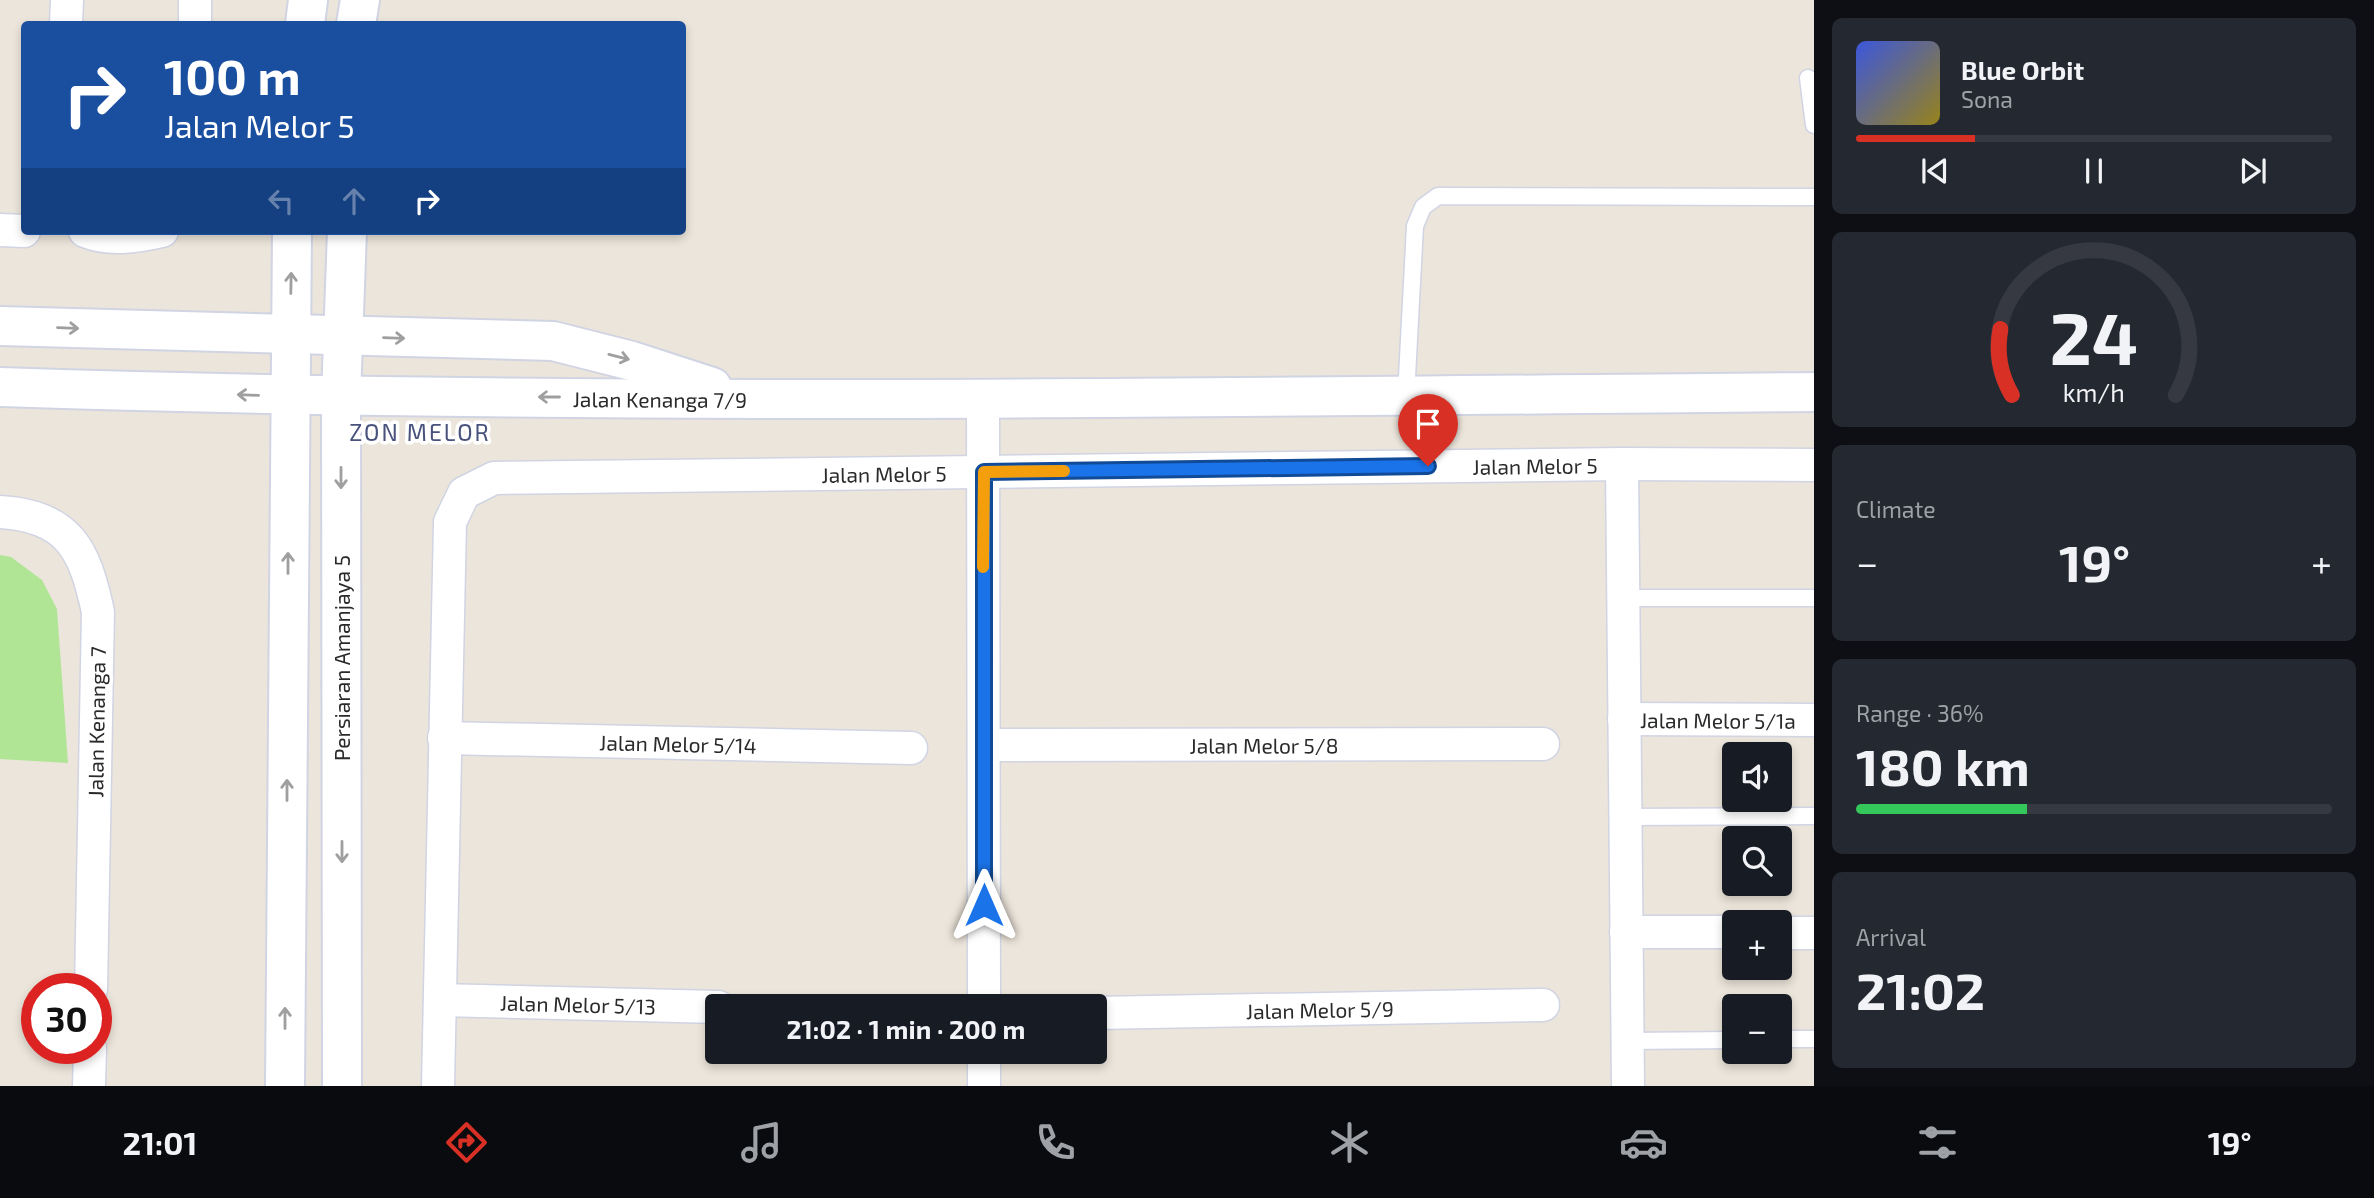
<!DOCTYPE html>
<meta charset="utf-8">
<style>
:root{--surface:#171b24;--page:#242831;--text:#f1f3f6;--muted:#9ea1a6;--line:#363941;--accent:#d93025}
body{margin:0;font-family:"Exo 2",sans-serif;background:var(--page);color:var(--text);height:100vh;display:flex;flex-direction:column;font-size:26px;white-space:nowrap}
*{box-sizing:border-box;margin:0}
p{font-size:23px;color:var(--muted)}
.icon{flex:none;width:38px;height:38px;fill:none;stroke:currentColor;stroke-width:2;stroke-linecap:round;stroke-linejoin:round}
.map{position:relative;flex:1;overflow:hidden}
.drawer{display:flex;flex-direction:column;gap:18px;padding:18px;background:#0d0f14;width:560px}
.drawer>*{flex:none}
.guide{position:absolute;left:21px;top:21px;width:665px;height:214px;border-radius:7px;box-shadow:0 4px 10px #0003;background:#1a4fa0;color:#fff;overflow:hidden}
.buttons{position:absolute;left:1722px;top:742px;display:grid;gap:14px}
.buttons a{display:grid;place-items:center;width:70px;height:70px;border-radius:7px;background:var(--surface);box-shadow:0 4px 10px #0003;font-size:35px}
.speed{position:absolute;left:21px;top:973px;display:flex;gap:14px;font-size:35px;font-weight:700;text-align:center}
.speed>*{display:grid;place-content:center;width:91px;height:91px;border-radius:50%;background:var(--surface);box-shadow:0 4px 10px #0003;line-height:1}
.speed .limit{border:10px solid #d22;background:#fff;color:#111}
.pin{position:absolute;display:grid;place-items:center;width:60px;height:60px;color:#fff;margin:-72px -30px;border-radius:50% 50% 50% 0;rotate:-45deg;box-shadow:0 0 7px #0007}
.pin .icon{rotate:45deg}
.me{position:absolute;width:77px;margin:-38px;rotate:0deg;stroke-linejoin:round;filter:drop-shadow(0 0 5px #0008)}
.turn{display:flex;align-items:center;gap:24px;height:147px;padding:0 28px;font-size:32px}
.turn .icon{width:91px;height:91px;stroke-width:2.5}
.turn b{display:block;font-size:49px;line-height:60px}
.lanes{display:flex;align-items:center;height:66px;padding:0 28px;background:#0003;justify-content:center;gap:35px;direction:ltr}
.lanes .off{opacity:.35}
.big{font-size:52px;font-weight:700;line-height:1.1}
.drawer .tile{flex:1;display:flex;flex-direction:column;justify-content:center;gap:10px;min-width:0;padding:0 24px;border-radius:10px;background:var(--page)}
.drawer .dial{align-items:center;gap:0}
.dial svg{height:182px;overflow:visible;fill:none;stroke:var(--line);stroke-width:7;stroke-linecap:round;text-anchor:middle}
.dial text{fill:var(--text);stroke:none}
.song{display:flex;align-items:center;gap:21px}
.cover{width:84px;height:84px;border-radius:10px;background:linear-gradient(135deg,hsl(230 70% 55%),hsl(50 70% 35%))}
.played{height:7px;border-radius:4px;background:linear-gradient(90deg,var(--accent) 25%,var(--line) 25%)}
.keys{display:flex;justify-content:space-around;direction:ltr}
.heat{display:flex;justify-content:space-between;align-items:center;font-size:38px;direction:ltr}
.charge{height:10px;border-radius:5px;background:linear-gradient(90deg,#34c759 36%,var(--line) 0)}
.trip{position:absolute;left:705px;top:994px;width:402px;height:70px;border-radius:7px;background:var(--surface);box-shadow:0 4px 10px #0003;font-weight:700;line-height:70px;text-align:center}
.tabs{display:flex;height:112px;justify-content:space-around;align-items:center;background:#090b0e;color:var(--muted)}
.tabs .icon{width:49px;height:49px}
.tabs .selected{color:var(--accent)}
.tabs b{font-size:32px;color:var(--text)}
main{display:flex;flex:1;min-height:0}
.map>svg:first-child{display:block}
</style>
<main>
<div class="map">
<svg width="1814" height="1086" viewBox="0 0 1814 1086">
<rect width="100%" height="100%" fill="#ece5db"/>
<!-- green -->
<path fill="#b0e595" d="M0,555l11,2 31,23 15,29 11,154 -68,-4z"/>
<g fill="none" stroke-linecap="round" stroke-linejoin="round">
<!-- lane casing -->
<g stroke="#d0d4e3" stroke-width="19">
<path id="lane" d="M1808,78l6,47
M1406,396l9,-170 8,-19 15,-11 376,1
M1623,598h191
M1625,817l189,-1
M1780,1039h34
M1627,1041l107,-1"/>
</g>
<!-- street casing -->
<g stroke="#d0d4e3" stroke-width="35">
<g id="street">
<path d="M66,24l1,-24"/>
<path d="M195,24v-24"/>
<path d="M0,230l24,1"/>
<path d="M85,231c24,10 51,6 77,0"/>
<path d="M983,401l1,605"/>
<path d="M1622,464l6,622"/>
<path d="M0,512c70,4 85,39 98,100l-7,377"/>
<path id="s1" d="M1624,719l190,1"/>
<path id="s2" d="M444,738l467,10"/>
<path id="s3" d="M984,745l559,-1"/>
<path d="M1626,932h108"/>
<path d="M1780,933h34"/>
<path id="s4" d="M440,1000l278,7"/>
<path id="s5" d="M1096,1013l447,-8"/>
<path d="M89,1086l1,-38"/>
<path id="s6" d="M438,1086l12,-564 14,-29 30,-15 1128,-14 192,1"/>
<path d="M984,1086v-34"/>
</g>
</g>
<!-- secondary casing -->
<g stroke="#d0d4e3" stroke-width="42">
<g id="secondary">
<path d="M305,24l3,-24"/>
<path d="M356,24l4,-24"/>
<path d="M0,326l553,15 79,20 80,26"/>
<path id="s7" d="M0,387c604,20 1209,10 1814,5"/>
<path d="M285,1086l7,-855"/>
<path d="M342,1086l-1,-689 6,-166"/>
</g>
</g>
<!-- lane -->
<use href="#lane" stroke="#fff" stroke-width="16"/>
<!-- street -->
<use href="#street" stroke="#fff" stroke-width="32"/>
<!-- secondary -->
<use href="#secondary" stroke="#fff" stroke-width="38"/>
</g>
<!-- one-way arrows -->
<defs><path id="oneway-shaft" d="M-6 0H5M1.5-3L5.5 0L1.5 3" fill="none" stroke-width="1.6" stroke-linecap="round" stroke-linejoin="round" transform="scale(1.75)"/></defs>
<g stroke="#9f9f9f">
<use href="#oneway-shaft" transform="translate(291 283) rotate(-89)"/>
<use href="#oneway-shaft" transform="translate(68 328) rotate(2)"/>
<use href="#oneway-shaft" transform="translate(394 338) rotate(2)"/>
<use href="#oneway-shaft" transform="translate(619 357) rotate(14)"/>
<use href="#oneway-shaft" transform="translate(248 395) rotate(-178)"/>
<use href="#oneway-shaft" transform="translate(549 397) rotate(180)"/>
<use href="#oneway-shaft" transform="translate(341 478) rotate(90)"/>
<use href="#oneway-shaft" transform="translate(288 563) rotate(-90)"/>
<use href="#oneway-shaft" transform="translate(287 790) rotate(-90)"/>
<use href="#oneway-shaft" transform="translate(342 852) rotate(90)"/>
<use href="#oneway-shaft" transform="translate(285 1018) rotate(-90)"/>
</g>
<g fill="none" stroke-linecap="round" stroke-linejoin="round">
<!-- route casing -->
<g stroke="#114b97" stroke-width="18">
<path id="route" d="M984,905v-433l444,-6"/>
</g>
<!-- route -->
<use href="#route" stroke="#1a73e8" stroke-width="12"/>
<!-- slow -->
<path stroke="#f59e0b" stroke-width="12" d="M983,567l1,-95 80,-1"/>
</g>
<g text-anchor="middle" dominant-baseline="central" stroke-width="7" stroke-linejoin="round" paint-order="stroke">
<!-- street labels -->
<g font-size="21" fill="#2a2a2a" stroke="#fff">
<text stroke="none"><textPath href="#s7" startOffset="660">Jalan Kenanga 7/9</textPath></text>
<text stroke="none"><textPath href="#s6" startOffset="1671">Jalan Melor 5</textPath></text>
<text stroke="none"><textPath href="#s6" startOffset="1020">Jalan Melor 5</textPath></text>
<text transform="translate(341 658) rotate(-90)">Persiaran Amanjaya 5</text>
<text stroke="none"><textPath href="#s1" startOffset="94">Jalan Melor 5/1a</textPath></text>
<text transform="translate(96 722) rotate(-89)">Jalan Kenanga 7</text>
<text stroke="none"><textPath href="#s2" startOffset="234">Jalan Melor 5/14</textPath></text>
<text stroke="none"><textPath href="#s3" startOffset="280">Jalan Melor 5/8</textPath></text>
<text stroke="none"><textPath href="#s4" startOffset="138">Jalan Melor 5/13</textPath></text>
<text stroke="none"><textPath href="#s5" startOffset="224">Jalan Melor 5/9</textPath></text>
</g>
<!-- neighbourhood labels -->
<g font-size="23" letter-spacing="2" fill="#48527c" stroke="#fff">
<text x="420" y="432">ZON MELOR</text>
</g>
</g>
</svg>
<div class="buttons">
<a><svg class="icon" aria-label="sound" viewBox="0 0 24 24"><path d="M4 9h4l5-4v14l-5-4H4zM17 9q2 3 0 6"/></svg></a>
<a><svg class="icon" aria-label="search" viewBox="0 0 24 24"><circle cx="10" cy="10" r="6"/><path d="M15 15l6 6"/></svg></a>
<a>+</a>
<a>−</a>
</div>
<div class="speed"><div class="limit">30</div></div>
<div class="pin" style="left:1428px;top:466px;background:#d93025"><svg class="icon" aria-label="arrive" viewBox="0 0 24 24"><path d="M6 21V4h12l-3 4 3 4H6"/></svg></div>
<svg class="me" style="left:984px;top:905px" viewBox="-20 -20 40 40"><path d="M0-17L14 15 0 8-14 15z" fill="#1a73e8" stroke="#fff" stroke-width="4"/></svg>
<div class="trip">21:02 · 1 min · 200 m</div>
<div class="guide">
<div class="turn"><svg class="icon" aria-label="right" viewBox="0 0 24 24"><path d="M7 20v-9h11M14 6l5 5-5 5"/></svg><div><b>100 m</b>Jalan Melor 5</div></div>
<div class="lanes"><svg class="icon off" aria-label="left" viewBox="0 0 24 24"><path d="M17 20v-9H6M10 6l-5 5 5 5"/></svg><svg class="icon off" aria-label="ahead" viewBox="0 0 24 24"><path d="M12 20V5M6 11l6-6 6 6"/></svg><svg class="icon" aria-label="right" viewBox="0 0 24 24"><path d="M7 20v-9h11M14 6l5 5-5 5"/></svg></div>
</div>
</div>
<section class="drawer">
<div class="tile">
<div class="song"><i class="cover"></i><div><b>Blue Orbit</b><p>Sona</p></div></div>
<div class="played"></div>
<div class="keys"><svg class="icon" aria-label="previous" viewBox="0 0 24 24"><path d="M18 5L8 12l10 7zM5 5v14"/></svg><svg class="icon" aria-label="pause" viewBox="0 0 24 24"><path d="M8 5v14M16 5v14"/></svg><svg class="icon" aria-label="next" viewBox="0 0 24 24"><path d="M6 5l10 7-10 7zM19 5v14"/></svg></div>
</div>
<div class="tile dial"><svg viewBox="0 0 100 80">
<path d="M14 69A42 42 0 1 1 86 69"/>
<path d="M14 69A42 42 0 0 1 9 40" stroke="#d93025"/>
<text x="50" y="56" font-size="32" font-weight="700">24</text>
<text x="50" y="72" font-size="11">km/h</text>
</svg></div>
<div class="tile"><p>Climate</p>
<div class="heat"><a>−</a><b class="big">19°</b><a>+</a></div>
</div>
<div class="tile"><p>Range · 36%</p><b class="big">180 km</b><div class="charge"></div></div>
<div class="tile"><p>Arrival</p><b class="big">21:02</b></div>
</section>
</main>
<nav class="tabs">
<b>21:01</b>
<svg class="icon selected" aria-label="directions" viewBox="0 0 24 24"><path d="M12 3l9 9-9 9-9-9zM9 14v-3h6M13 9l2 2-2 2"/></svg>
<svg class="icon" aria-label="music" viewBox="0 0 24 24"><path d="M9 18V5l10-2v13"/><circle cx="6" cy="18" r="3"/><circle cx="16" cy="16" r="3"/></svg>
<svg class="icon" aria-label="phone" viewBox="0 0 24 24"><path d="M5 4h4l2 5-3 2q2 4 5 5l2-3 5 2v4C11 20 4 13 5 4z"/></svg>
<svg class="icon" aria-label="climate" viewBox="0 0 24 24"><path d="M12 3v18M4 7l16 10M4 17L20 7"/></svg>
<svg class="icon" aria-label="car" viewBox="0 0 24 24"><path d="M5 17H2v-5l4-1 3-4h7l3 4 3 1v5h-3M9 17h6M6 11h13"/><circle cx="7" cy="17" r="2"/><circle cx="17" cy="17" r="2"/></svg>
<svg class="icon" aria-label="filters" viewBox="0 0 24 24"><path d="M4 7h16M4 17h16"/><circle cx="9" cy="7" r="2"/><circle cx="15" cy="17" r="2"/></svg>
<b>19°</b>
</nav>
